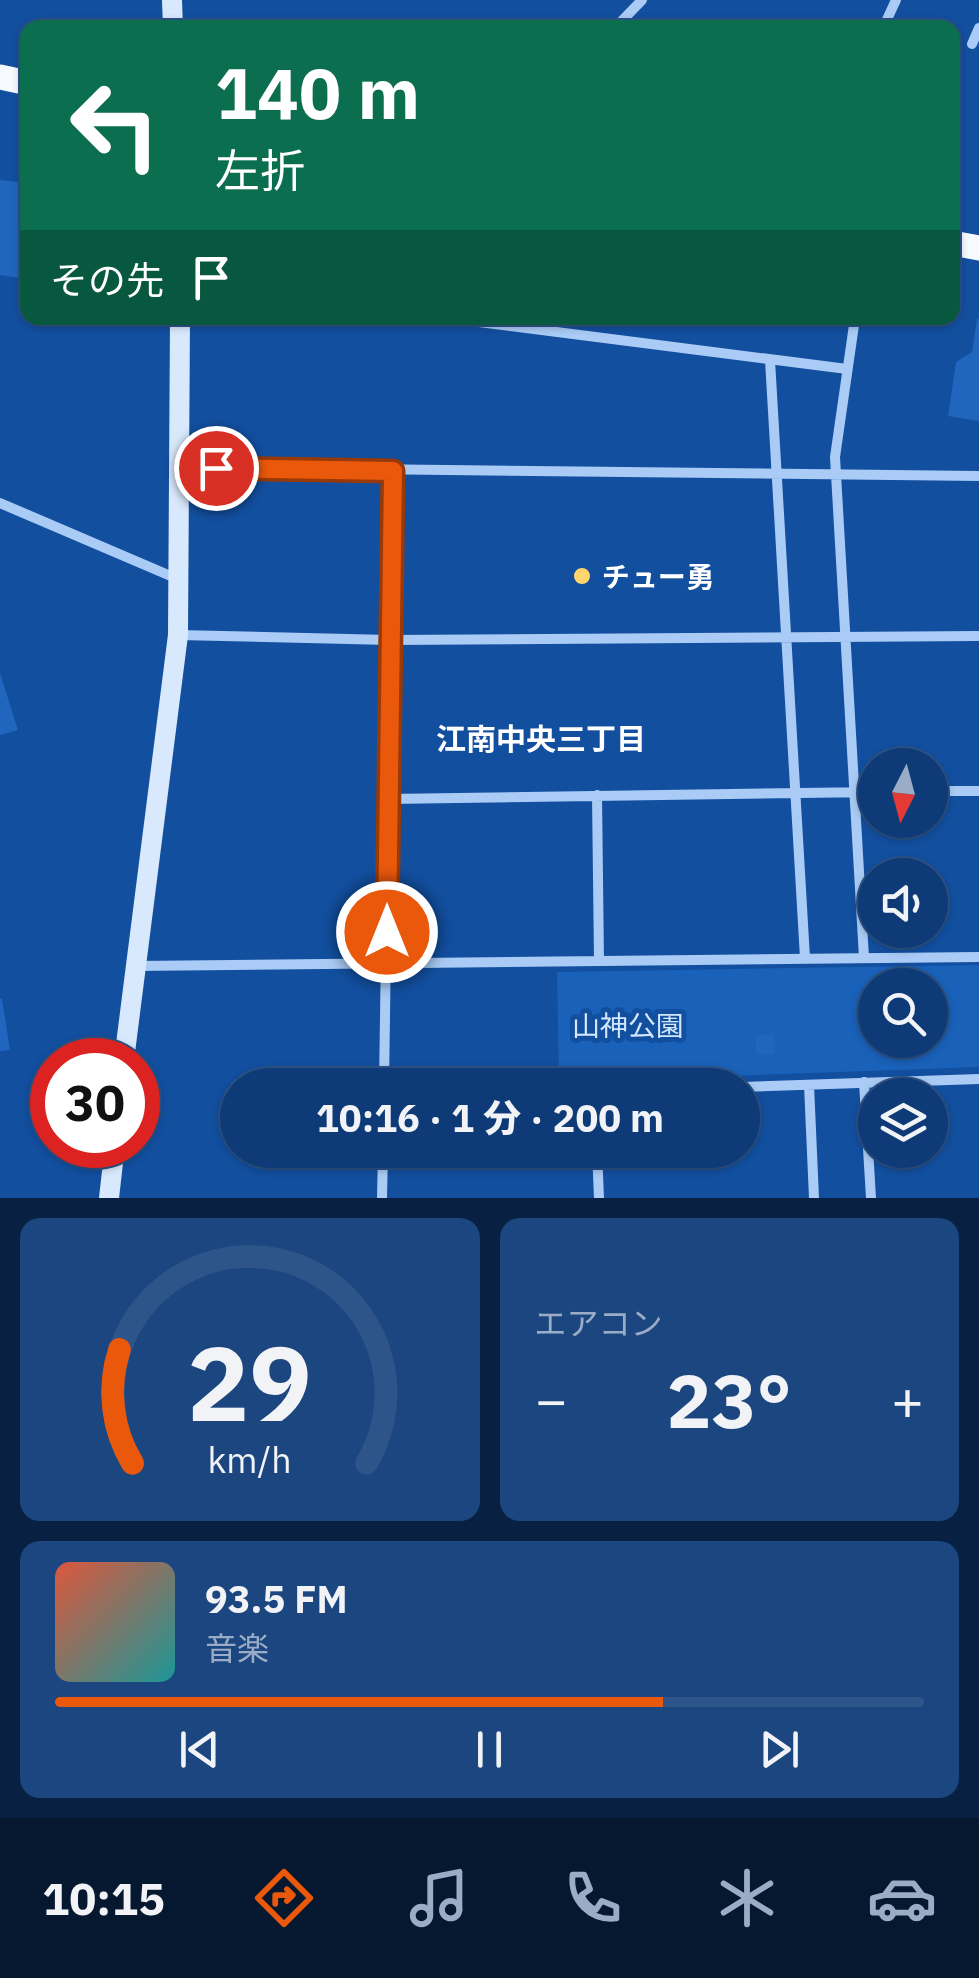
<!DOCTYPE html>
<html lang="ja">
<meta charset="utf-8">
<style>
:root{--surface:#0e3b77;--page:#1c467f;--text:#f1f3f6;--muted:#9badc6;--line:#2e5589;--accent:#ea580c}
body{margin:0;font-family:"IBM Plex Sans","Noto Sans JP",sans-serif;background:var(--page);color:var(--text);height:100vh;display:flex;flex-direction:column;font-size:38px;white-space:nowrap}
*{box-sizing:border-box;margin:0}
p{font-size:32px;color:var(--muted)}
.icon{flex:none;width:55px;height:55px;fill:none;stroke:currentColor;stroke-width:2;stroke-linecap:round;stroke-linejoin:round}
.map{position:relative;height:1198px;overflow:hidden}
.details{display:flex;flex-direction:column;gap:20px;padding:20px;background:#082041;flex:1}
.details>*{flex:none}
.hud{position:absolute;left:20px;top:20px;width:940px;height:305px;border-radius:20px;box-shadow:0 2px 8px #0004,0 0 0 2px var(--line);background:#0b6e4f;color:#fff;overflow:hidden}
.needle{width:65px;rotate:186deg}
.tools{position:absolute;left:858px;top:748px;display:grid;gap:20px}
.tools a{display:grid;place-items:center;width:90px;height:90px;border-radius:50%;background:var(--surface);box-shadow:0 2px 8px #0004,0 0 0 2px var(--line);font-size:50px}
.speed{position:absolute;left:30px;top:1038px;display:flex;gap:20px;font-size:50px;font-weight:700;text-align:center}
.speed>*{display:grid;place-content:center;width:130px;height:130px;border-radius:50%;background:var(--surface);box-shadow:0 2px 8px #0004,0 0 0 2px var(--line);line-height:1}
.speed .limit{border:15px solid #d22;background:#fff;color:#111}
.pin{position:absolute;display:grid;place-items:center;width:85px;height:85px;color:#fff;margin:-42px;border:5px solid #fff;border-radius:50%;box-shadow:0 2px 10px #0007}
.me{position:absolute;width:110px;margin:-55px;rotate:0deg;stroke-linejoin:round;filter:drop-shadow(0 0 8px #0008)}
.turn{display:flex;align-items:center;gap:35px;height:210px;padding:0 30px;font-size:45px}
.turn .icon{width:130px;height:130px;stroke-width:2.5}
.turn b{display:block;font-size:70px;line-height:85px}
.then{display:flex;align-items:center;height:95px;padding:0 30px;background:#0003;gap:20px;font-size:38px}
.big{font-size:75px;font-weight:800;line-height:1.1}
.details .card{flex:1;display:flex;flex-direction:column;justify-content:center;gap:15px;min-width:0;padding:0 35px;border-radius:20px;background:var(--page)}
.details .dial{align-items:center;gap:0}
.dial svg{height:260px;overflow:visible;fill:none;stroke:var(--line);stroke-width:7;stroke-linecap:round;text-anchor:middle}
.dial text{fill:var(--text);stroke:none}
.song{display:flex;align-items:center;gap:30px}
.cover{width:120px;height:120px;border-radius:15px;background:linear-gradient(135deg,hsl(10 70% 55%),hsl(180 70% 35%))}
.played{height:10px;border-radius:5px;background:linear-gradient(90deg,var(--accent) 70%,var(--line) 70%)}
.keys{display:flex;justify-content:space-around;direction:ltr}
.heat{display:flex;justify-content:space-between;align-items:center;font-size:55px;direction:ltr}
.details .tiles{flex:1;display:grid;gap:20px;grid-template-columns:1fr 1fr}
.card:last-child{grid-column:span 2}
.trip{position:absolute;left:220px;top:1068px;width:540px;height:100px;border-radius:50px;background:var(--surface);box-shadow:0 2px 8px #0004,0 0 0 2px var(--line);font-weight:800;line-height:100px;text-align:center}
.tab-bar{display:flex;height:160px;justify-content:space-around;align-items:center;background:#061830;color:var(--muted)}
.tab-bar .icon{width:70px;height:70px}
.tab-bar .current{color:var(--accent)}
.tab-bar b{font-size:45px;color:var(--text)}
.map>svg:first-child{display:block}
</style>
<div class="map">
<svg width="979" height="1198" viewBox="0 0 979 1198">
<rect width="100%" height="100%" fill="#124f9f"/>
<!-- green -->
<path fill="#1961b9" fill-rule="evenodd" d="M979,965v102l-420,15 -2,-110zM875,985h55v55h-55z"/>
<!-- building -->
<path fill="#2066be" d="M0,180l28,3v96l-28,-4z
M638,318h47l-2,9z
M977,319h2v102l-31,-5 8,-54 16,-10z
M0,673l18,57 -18,5z
M0,999h2l8,51 -10,1z
M756,1035h18v19h-18z"/>
<g fill="none" stroke-linecap="round" stroke-linejoin="round">
<!-- street -->
<path stroke="#a9cbf5" stroke-width="10" d="M615,28l27,-28
M883,28l13,-28
M972,44l7,-16
M447,318l400,51
M855,318l-20,139 29,501
M770,360l35,598
M181,467l798,9
M0,503l180,77
M178,635l212,5 589,-4
M930,791h49
M597,795l2,166
M387,799l488,-7
M135,966l844,-9
M864,1082l7,116
M384,1085l9,-614
M809,1085l5,113
M742,1087l237,-8
M597,1150l2,48
M382,1198l1,-48"/>
<!-- secondary -->
<path stroke="#d9e9fd" stroke-width="20" d="M172,0l1,28
M124,1060l54,-425 2,-317
M109,1198l6,-53"/>
<!-- primary -->
<path stroke="#f6faff" stroke-width="25" d="M0,77l28,6
M952,243l27,5"/>
</g>
<g fill="none" stroke-linecap="round" stroke-linejoin="round">
<!-- route casing -->
<g stroke="#983908" stroke-width="25">
<path id="route" d="M216,468l177,3 -6,461"/>
</g>
<!-- route -->
<use href="#route" stroke="#ea580c" stroke-width="18"/>
</g>
<!-- markers -->
<circle fill="#ffd56c" stroke="#124f9f" stroke-width="4" cx="582" cy="576" r="10"/>
<g text-anchor="middle" dominant-baseline="central" stroke-width="10" stroke-linejoin="round" paint-order="stroke">
<!-- poi labels -->
<g font-size="28" font-weight="bold" fill="#fff" stroke="#124f9f" text-anchor="start">
<text x="602" y="576">チュー勇</text>
</g>
<!-- park labels -->
<g font-size="28" fill="#d2e6fe" stroke="#124f9f">
<text x="628" y="1025">山神公園</text>
</g>
<!-- neighbourhood labels -->
<g font-size="30" font-weight="bold" fill="#fff" stroke="#124f9f">
<text x="541" y="738">江南中央三丁目</text>
</g>
</g>
</svg>
<div class="tools">
<a><svg class="needle" viewBox="-14 -14 28 28"><path d="M0-13l5 13h-10z" fill="#e53935"/><path d="M0 13l5-13h-10z" fill="#9badc6"/></svg></a>
<a><svg class="icon" aria-label="sound" viewBox="0 0 24 24"><path d="M4 9h4l5-4v14l-5-4H4zM17 9q2 3 0 6"/></svg></a>
<a><svg class="icon" aria-label="search" viewBox="0 0 24 24"><circle cx="10" cy="10" r="6"/><path d="M15 15l6 6"/></svg></a>
<a><svg class="icon" aria-label="layers" viewBox="0 0 24 24"><path d="M12 4l9 5-9 5-9-5zM3 14l9 5 9-5"/></svg></a>
</div>
<div class="speed"><div class="limit">30</div></div>
<div class="pin" style="left:216px;top:468px;background:#d93025"><svg class="icon" aria-label="arrive" viewBox="0 0 24 24"><path d="M6 21V4h12l-3 4 3 4H6"/></svg></div>
<svg class="me" style="left:387px;top:932px" viewBox="-20 -20 40 40"><circle r="17" fill="#ea580c" stroke="#fff" stroke-width="3"/><path d="M0-11L8 9 0 5-8 9z" fill="#fff"/></svg>
<div class="trip">10:16 · 1 分 · 200 m</div>
<div class="hud">
<div class="turn"><svg class="icon" aria-label="left" viewBox="0 0 24 24"><path d="M17 20v-9H6M10 6l-5 5 5 5"/></svg><div><b>140 m</b>左折</div></div>
<div class="then">その先<svg class="icon" aria-label="arrive" viewBox="0 0 24 24"><path d="M6 21V4h12l-3 4 3 4H6"/></svg></div>
</div>
</div>
<section class="details">
<div class="tiles">
<div class="card dial"><svg viewBox="0 0 100 80">
<path d="M14 69A42 42 0 1 1 86 69"/>
<path d="M14 69A42 42 0 0 1 10 34" stroke="#ea580c"/>
<text x="50" y="56" font-size="32" font-weight="700">29</text>
<text x="50" y="72" font-size="11">km/h</text>
</svg></div>
<div class="card"><p>エアコン</p>
<div class="heat"><a>−</a><b class="big">23°</b><a>+</a></div>
</div>
<div class="card">
<div class="song"><i class="cover"></i><div><b>93.5 FM</b><p>音楽</p></div></div>
<div class="played"></div>
<div class="keys"><svg class="icon" aria-label="previous" viewBox="0 0 24 24"><path d="M18 5L8 12l10 7zM5 5v14"/></svg><svg class="icon" aria-label="pause" viewBox="0 0 24 24"><path d="M8 5v14M16 5v14"/></svg><svg class="icon" aria-label="next" viewBox="0 0 24 24"><path d="M6 5l10 7-10 7zM19 5v14"/></svg></div>
</div>
</div>
</section>
<nav class="tab-bar">
<b>10:15</b>
<svg class="icon current" aria-label="directions" viewBox="0 0 24 24"><path d="M12 3l9 9-9 9-9-9zM9 14v-3h6M13 9l2 2-2 2"/></svg>
<svg class="icon" aria-label="music" viewBox="0 0 24 24"><path d="M9 18V5l10-2v13"/><circle cx="6" cy="18" r="3"/><circle cx="16" cy="16" r="3"/></svg>
<svg class="icon" aria-label="phone" viewBox="0 0 24 24"><path d="M5 4h4l2 5-3 2q2 4 5 5l2-3 5 2v4C11 20 4 13 5 4z"/></svg>
<svg class="icon" aria-label="climate" viewBox="0 0 24 24"><path d="M12 3v18M4 7l16 10M4 17L20 7"/></svg>
<svg class="icon" aria-label="car" viewBox="0 0 24 24"><path d="M5 17H2v-5l4-1 3-4h7l3 4 3 1v5h-3M9 17h6M6 11h13"/><circle cx="7" cy="17" r="2"/><circle cx="17" cy="17" r="2"/></svg>
</nav>
